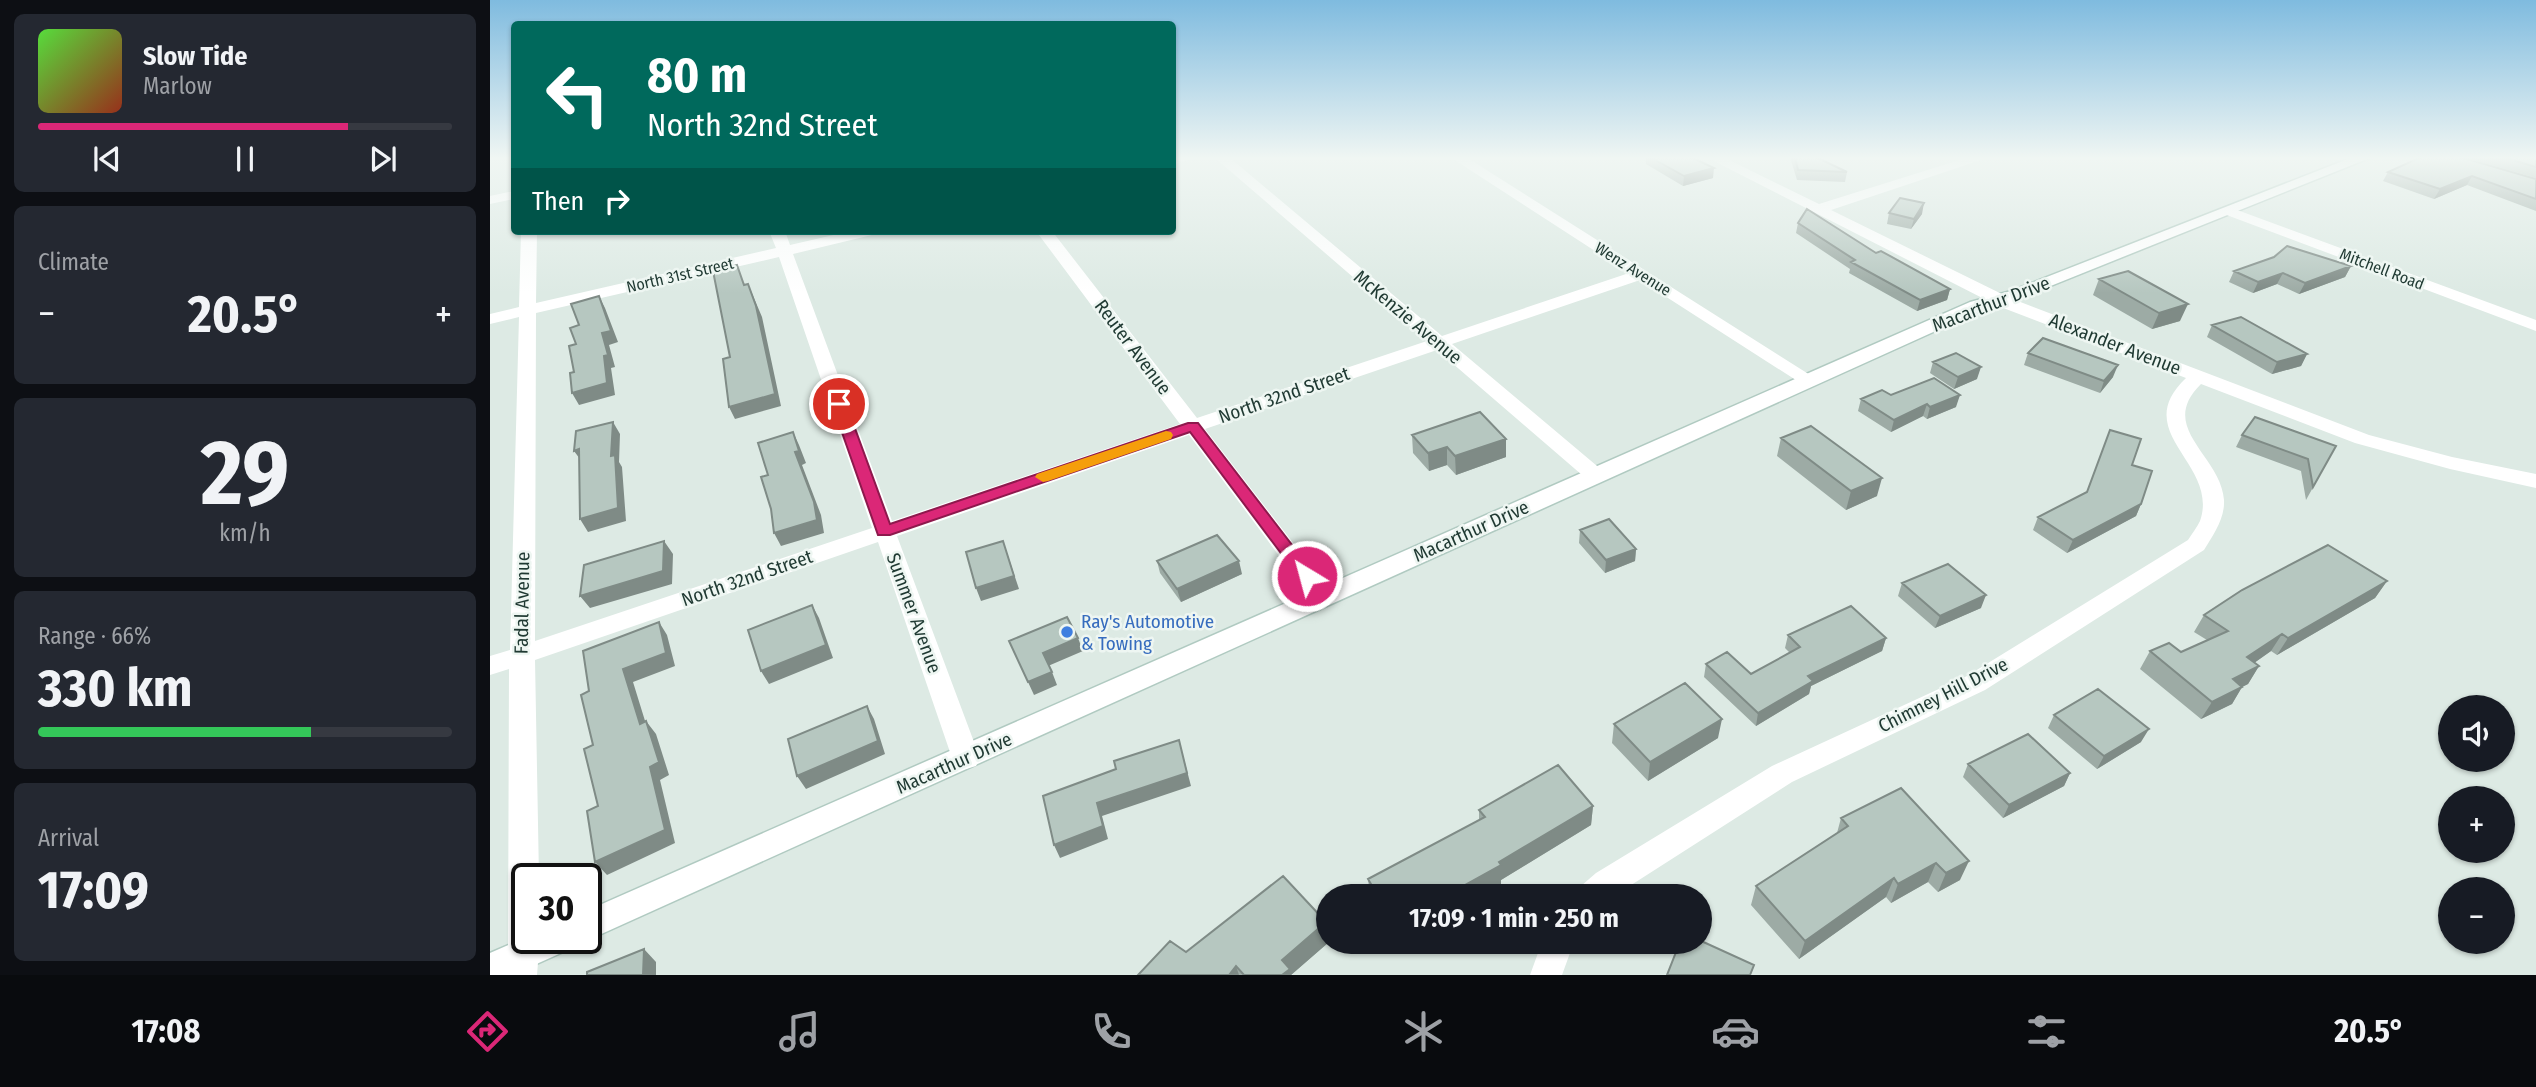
<!DOCTYPE html>
<meta charset="utf-8">
<style>
:root{--surface:#171b24;--page:#242831;--text:#f1f3f6;--muted:#9ea1a6;--line:#363941;--accent:#db2777}
body{margin:0;font-family:"Fira Sans Condensed",sans-serif;background:var(--page);color:var(--text);height:100vh;display:flex;flex-direction:column;font-size:26px;white-space:nowrap}
*{box-sizing:border-box;margin:0}
p{font-size:23px;color:var(--muted)}
.icon{flex:none;width:38px;height:38px;fill:none;stroke:currentColor;stroke-width:2;stroke-linecap:round;stroke-linejoin:round}
.map{position:relative;flex:1;overflow:hidden}
.sheet{display:flex;flex-direction:column;gap:14px;padding:14px;background:#0d0f14;width:490px}
.sheet>*{flex:none}
.hud{position:absolute;left:21px;top:21px;width:665px;height:214px;border-radius:7px;box-shadow:0 2px 5px #0004;background:#00695c;color:#fff;overflow:hidden}
.fabs{position:absolute;left:1948px;top:695px;display:grid;gap:14px}
.fabs a{display:grid;place-items:center;width:77px;height:77px;border-radius:50%;background:var(--surface);box-shadow:0 2px 5px #0004;font-size:35px}
.speed{position:absolute;left:21px;top:863px;display:flex;gap:14px;font-size:35px;font-weight:700;text-align:center}
.speed>*{display:grid;place-content:center;width:91px;height:91px;border-radius:50%;background:var(--surface);box-shadow:0 2px 5px #0004;line-height:1}
.speed .limit{border:4px solid #111;border-radius:10px;background:#fff;color:#111}
.pin{position:absolute;display:grid;place-items:center;width:60px;height:60px;color:#fff;margin:-30px;border:4px solid #fff;border-radius:50%;box-shadow:0 2px 7px #0007}
.me{position:absolute;width:77px;margin:-38px;rotate:323deg;stroke-linejoin:round;filter:drop-shadow(0 0 5px #0008)}
.turn{display:flex;align-items:center;gap:24px;height:147px;padding:0 21px;font-size:32px}
.turn .icon{width:91px;height:91px;stroke-width:2.5}
.turn b{display:block;font-size:49px;line-height:60px}
.then{display:flex;align-items:center;height:66px;padding:0 21px;background:#0003;gap:14px;font-size:26px}
.big{font-size:52px;font-weight:700;line-height:1.1}
.sheet .tile{flex:1;display:flex;flex-direction:column;justify-content:center;gap:10px;min-width:0;padding:0 24px;border-radius:10px;background:var(--page)}
.sheet .dial{align-items:center;gap:0}
.dial b{font-size:91px;line-height:1}
.song{display:flex;align-items:center;gap:21px}
.cover{width:84px;height:84px;border-radius:10px;background:linear-gradient(135deg,hsl(110 70% 55%),hsl(10 70% 35%))}
.played{height:7px;border-radius:4px;background:linear-gradient(90deg,var(--accent) 75%,var(--line) 75%)}
.keys{display:flex;justify-content:space-around;direction:ltr}
.heat{display:flex;justify-content:space-between;align-items:center;font-size:38px;direction:ltr}
.charge{height:10px;border-radius:5px;background:linear-gradient(90deg,#34c759 66%,var(--line) 0)}
.trip{position:absolute;left:826px;top:884px;width:396px;height:70px;border-radius:35px;background:var(--surface);box-shadow:0 2px 5px #0004;font-weight:700;line-height:70px;text-align:center}
.menu{display:flex;height:112px;justify-content:space-around;align-items:center;background:#090b0e;color:var(--muted)}
.menu .icon{width:49px;height:49px}
.menu .current{color:var(--accent)}
.menu b{font-size:32px;color:var(--text)}
main{display:flex;flex:1;min-height:0}
.map>svg:first-child{display:block}
</style>
<main>
<section class="sheet">
<div class="tile">
<div class="song"><i class="cover"></i><div><b>Slow Tide</b><p>Marlow</p></div></div>
<div class="played"></div>
<div class="keys"><svg class="icon" aria-label="previous" viewBox="0 0 24 24"><path d="M18 5L8 12l10 7zM5 5v14"/></svg><svg class="icon" aria-label="pause" viewBox="0 0 24 24"><path d="M8 5v14M16 5v14"/></svg><svg class="icon" aria-label="next" viewBox="0 0 24 24"><path d="M6 5l10 7-10 7zM19 5v14"/></svg></div>
</div>
<div class="tile"><p>Climate</p>
<div class="heat"><a>−</a><b class="big">20.5°</b><a>+</a></div>
</div>
<div class="tile dial"><b>29</b><p>km/h</p></div>
<div class="tile"><p>Range · 66%</p><b class="big">330 km</b><div class="charge"></div></div>
<div class="tile"><p>Arrival</p><b class="big">17:09</b></div>
</section>
<div class="map">
<svg width="2046" height="975" viewBox="0 0 2046 975">
<rect width="100%" height="100%" fill="#ddeae4"/>
<g fill="none" stroke-linecap="round" stroke-linejoin="round">
<!-- secondary casing -->
<g stroke="#b0cac1" stroke-width="3">
<path id="secondary" d="M1863,157h19l-349,140 -41,13 -1385,626 -11,5 -7,-3h7v-27l1384,-609 41,-11z
M37,937l48,1 -5,11 -58,26h-22v-22z"/>
</g>
<!-- street -->
<path fill="#fff" fill-rule="evenodd" d="M682,157h25l-25,8z
M724,157h15l213,179 187,-63 -179,-116h16l352,223 -2,4h-14l-162,-104 -188,64 151,127 3,5 -3,5h-14l-152,-131 -232,79 126,163 4,6 -4,6 -8,2 -8,-2 -126,-169 -292,101 83,222 -4,8 -10,3 -10,-3 -4,-8 -74,-216 -343,118 4,218h-12v60h13l-3,37h-32l3,-21 1,-285 -19,6v-19l20,-6 9,-333 -29,7v-10l29,-7 2,-76h16l-1,72 240,-55 -7,-17h16l5,14 61,-14h28l-3,3 -83,20 99,267 288,-97 -144,-193h16l145,187 230,-77zM289,257l93,271 -337,113 1,-328z
M1216,157h17l96,47 150,-47h21l-159,53 179,88 359,137 83,22 84,17v14l-86,-19 -95,-26 -154,-59c-45,44 20,71 23,116 1,19 -11,35 -20,50l-219,140 -193,92 -178,114h-37l4,-10 15,-13 176,-107 195,-90 221,-136c4,-6 9,-13 12,-19 20,-58 -72,-88 -14,-143l-188,-72z
M24,191v8l-24,5v-8z
M1739,207l307,113v11l-312,-117 -2,-3z
M1052,942h32l-12,33h-32z"/>
<!-- secondary -->
<use href="#secondary" fill="#fff" fill-rule="evenodd"/>
</g>
<!-- wall -->
<path fill="#9daba5" d="M1156,157h45l22,21 -30,8 -37,-22z
M1300,157h26l31,15 -2,10 -48,-2z
M1973,157h73v21z
M1898,172l148,7v32l-69,-26 -33,14 -51,-18z
M1399,213l33,1 -11,15 -24,-5z
M1308,223l78,30 74,36 -3,11 -30,11 -68,-38 1,-4 -54,-36z
M1861,266l-6,11 -46,17 -22,-10 -24,9 -24,-11 5,-11z
M1609,279l81,42 -28,8 -59,-34z
M1722,325l95,29 -6,12 -29,8 -65,-37z
M1538,353l85,24 -13,16 -76,-28z
M1443,362l44,17 -23,10 -24,-16z
M1401,395l65,12 -29,12 -4,-3 -32,16 -33,-21 3,-12z
M1620,430l31,74 -5,12 -69,37 -34,-23 5,-13 49,-25z
M922,435l94,4v18l-50,18 -9,-10 -18,6 -16,-18z
M1752,435l94,11 -30,54 -5,-29 -65,-24z
M1291,438l96,58 -31,14 -69,-54z
M1090,530l56,19 -1,12 -30,12 -26,-30z
M667,561l85,13 -61,28 -21,-29z
M1897,581l-12,17 -98,57 -6,-4 -17,12 5,3 -11,18 -6,3 -10,17 -31,15 -61,-50 10,-18 31,1 26,-12 -13,-8 10,-17z
M1412,583l79,25 -46,20 -37,-32z
M1298,635l98,3 -4,13 -71,35 -2,8 -53,32 -52,-49 2,-13 45,10 39,-21 -5,-5z
M1564,715l87,27 -44,27 -49,-41z
M1124,724l104,14 -70,43 -36,-38z
M1478,764l102,9 -6,13 -61,32 -40,-41z
M1411,788l59,92 -22,12 -10,-10 -37,21 -5,-6 -87,62 -48,-54 5,-19 81,-53 4,-15z
M1103,806l-2,19 -90,55v4l-21,12h-110l-2,-17 111,-59v-10z
M836,922l3,20 -38,33h-153l48,-23z"/>
<!-- shaded-wall -->
<path fill="#7f8b86" d="M1224,168l-1,10 -30,8 1,-10z
M1982,176l-5,9 -33,14 6,-10z
M1434,203l-2,11 -11,15 3,-10z
M1861,266l-6,11 -46,17 6,-11z
M1793,273l-6,11 -24,9 5,-11z
M258,284l14,33 19,89 -46,13 -6,-12z
M1460,289l-3,11 -30,11 3,-11z
M109,296l6,12 13,34 -9,3 6,22 -4,1 4,27 -36,10 -7,-12 30,-60z
M1698,304l-8,17 -28,8 7,-16z
M1817,354l-6,12 -29,8 5,-12z
M1628,365l-5,12 -13,16 4,-12z
M1491,367l-4,12 -23,10 4,-12z
M1470,395l-4,12 -29,12 3,-12z
M1437,404l-4,12 -32,16 3,-12z
M123,422l7,12 -1,28 3,5 4,54 -38,11 -8,-13 31,-63z
M303,432l6,13 7,18 -4,2 19,50 3,18 -43,13 -7,-13 21,-81z
M1016,439v18l-50,18 -1,-19z
M957,447v18l-18,6 -1,-18z
M89,449l4,14 -9,-12z
M1392,478l-5,18 -31,14 5,-19z
M1651,504l-5,12 -69,37 6,-13z
M174,541l9,13 -1,30 -82,24 -10,-12z
M513,541l16,48 -38,12 -5,-13z
M1146,549l-1,12 -30,12 1,-13z
M749,561l3,13 -61,28 -4,-13z
M1897,581l-12,17 -98,57 11,-17z
M1496,595l-5,13 -46,20 5,-12z
M322,605l7,13 14,40 -64,26 -8,-13z
M169,622l8,13 8,31 -42,16 17,55 -10,-13 -17,-55z
M1792,634l-11,17 -34,24 10,-18z
M588,638l5,13 -35,15 -5,-13z
M1396,638l-4,13 -71,35 -2,8 -53,32 2,-13 50,-37z
M1769,666l-11,18 -6,3 -10,17 -31,15 11,-17 21,-23z
M562,672l5,13 -23,10 -6,-13z
M377,706l7,13 11,35 -79,35 -9,-13z
M1232,719l-4,19 -70,43 2,-19z
M156,721l10,13 13,41 -9,5 15,63 -68,32 -12,-13 55,-95z
M1659,729l-8,13 -44,27 7,-13z
M689,740l12,46 -89,30 6,23 -48,19 -6,-13 43,-42z
M1580,773l-6,13 -61,32 6,-13z
M1103,806l-2,19 -90,55v4l-21,12h-35l54,-34z
M1479,861l-9,19 -22,12 8,-19z
M1446,863l-8,19 -37,21 7,-19z
M1404,878l-8,19 -87,62 6,-18z
M941,888l1,8h-16z
M836,922l3,20 -38,33h-9v-15z
M154,949l12,13v13h-13z
M746,966l3,9h-10z"/>
<!-- building -->
<path fill="#b6c7c0" stroke="#7f8b86" stroke-width="2" d="M1160,157h41l23,11 -30,8z
M1305,157h21l31,15 -49,-2z
M1931,157h39l76,22v20l-64,-23 -32,13 -52,-17z
M2012,157h34v10z
M1410,198l24,5 -10,16 -25,-6z
M1317,209l69,44 5,-2 69,38 -30,11 -69,-38 4,-2 -57,-37z
M1797,246l64,20 -46,17 -22,-10 -25,9 -24,-11 40,-14z
M247,265l7,20 4,-1 8,22 19,88 -46,13 -6,-48 7,-2 -17,-86z
M1638,271l60,33 -29,9 -60,-34z
M109,296l12,35 -9,2 6,22 -4,1 3,27 -35,10 -2,-20 4,-1 -5,-26 7,-2 -6,-16 9,-3 -8,-21z
M1751,317l66,37 -30,8 -65,-37z
M1553,338l75,27 -14,16 -76,-28z
M1466,353l25,14 -23,10 -25,-15z
M1444,378l26,17 -30,12 -3,-3 -33,16 -33,-21 21,-9 9,5z
M990,412l26,27 -51,17 -8,-9 -19,6 -16,-18z
M1765,417l81,29 -23,41 -5,-28 -66,-24z
M123,422l-2,34 4,-1 3,53 -38,11 -1,-70 -5,2 2,-20z
M1321,426l71,52 -31,13 -70,-53z
M1620,430l31,9 -9,26 20,6 -11,33 -68,36 -35,-23 49,-25z
M303,432l6,19 -4,1 19,50 3,18 -43,13 -3,-24 -10,-32 7,-2 -10,-32z
M1119,519l27,30 -30,11 -26,-30z
M727,535l22,26 -62,28 -20,-28z
M174,541l-1,30 -83,25 4,-31z
M513,541l11,35 -38,12 -10,-36z
M1838,545l59,36 -99,57 -6,-4 -35,23 12,9 -26,13 9,8 -30,15 -62,-51 19,-8 12,9 47,-21 -24,-16 38,-25z
M1458,564l38,31 -46,21 -38,-33z
M322,605l14,40 -65,26 -13,-41z
M1361,606l35,32 -78,38 5,5 -55,32 -52,-49 21,-12 24,22 49,-27 -12,-12z
M577,617l11,21 -35,15 9,19 -24,10 -19,-41z
M169,622l7,31 -43,16 17,55 6,-3 13,41 -9,5 15,63 -70,32 -8,-51 11,-5 -14,-57 9,-4 -12,-50 8,-4 -6,-40z
M1195,683l37,36 -72,43 -36,-38z
M1608,689l51,40 -45,27 -50,-41z
M377,706l11,35 -81,35 -9,-37z
M1538,734l42,39 -61,32 -41,-41z
M689,740l8,33 -90,30 6,23 -49,19 -11,-49 73,-27 -2,-8z
M1068,765l35,41 -94,56 2,3 -56,31h-9l-5,-8 -15,8h-38l-10,-17 117,-62 -6,-7z
M1411,788l68,73 -23,12 -10,-10 -38,21 -4,-6 -89,63 -49,-55 92,-60 -7,-8z
M793,876l43,46 -44,38 8,9 -8,6h-38l-8,-9 -7,9h-91l32,-34 16,11z
M1209,940l55,25 -4,10h-83l13,-33h19z
M154,949l-1,26h-56v-3z"/>
<!-- sky -->
<linearGradient id="sky" x2="0" y2="1"><stop stop-color="#7fbbdf"/><stop offset="0.54" stop-color="#f0f6f3"/><stop offset="1" stop-color="#f0f6f3" stop-opacity="0"/></linearGradient>
<rect width="2046" height="293" fill="url(#sky)"/>
<!-- route -->
<path fill="#db2777" stroke="#8e194d" stroke-width="2" d="M349,400l7,4 44,120 298,-101h10l118,153 -9,6 -6,-2 -111,-148 -300,103h-12l-46,-131z"/>
<!-- slow -->
<path fill="#f59e0b" d="M676,431l5,1 2,3 -2,4 -123,42 -5,1 -8,-5 2,-3z"/>
<!-- markers -->
<circle fill="#3f7fe0" stroke="#eef6f2" stroke-width="2.5" cx="577" cy="632" r="7"/>
<g text-anchor="middle" dominant-baseline="central" stroke-width="5" stroke-linejoin="round" paint-order="stroke">
<!-- far-street labels -->
<g font-size="16" fill="#1f3932" stroke="#eef6f2">
<text transform="translate(1143 269) rotate(32)">Wenz Avenue</text>
<text transform="translate(1892 269) rotate(21)">Mitchell Road</text>
<text transform="translate(190 275) rotate(-13)">North 31st Street</text>
</g>
<!-- street labels -->
<g font-size="19" fill="#1f3932" stroke="#eef6f2">
<text transform="translate(1501 304) rotate(-21)">Macarthur Drive</text>
<text transform="translate(918 317) rotate(40)">McKenzie Avenue</text>
<text transform="translate(1625 344) rotate(21)">Alexander Avenue</text>
<text transform="translate(643 347) rotate(53)">Reuter Avenue</text>
<text transform="translate(794 395) rotate(-19)">North 32nd Street</text>
<text transform="translate(981 531) rotate(-24)">Macarthur Drive</text>
<text transform="translate(257 578) rotate(-19)">North 32nd Street</text>
<text transform="translate(32 603) rotate(-89)">Fadal Avenue</text>
<text transform="translate(424 613) rotate(70)">Summer Avenue</text>
<text transform="translate(1453 695) rotate(-27)">Chimney Hill Drive</text>
<text transform="translate(464 763) rotate(-24)">Macarthur Drive</text>
</g>
<!-- shop labels -->
<g font-size="19" fill="#366cbe" stroke="#eef6f2" text-anchor="start">
<text x="591" y="621">Ray's Automotive<tspan x="591" dy="22">&amp; Towing</tspan></text>
</g>
</g>
</svg>
<div class="fabs">
<a><svg class="icon" aria-label="sound" viewBox="0 0 24 24"><path d="M4 9h4l5-4v14l-5-4H4zM17 9q2 3 0 6"/></svg></a>
<a>+</a>
<a>−</a>
</div>
<div class="speed"><div class="limit">30</div></div>
<div class="pin" style="left:349px;top:404px;background:#d93025"><svg class="icon" aria-label="arrive" viewBox="0 0 24 24"><path d="M6 21V4h12l-3 4 3 4H6"/></svg></div>
<svg class="me" style="left:817px;top:576px" viewBox="-20 -20 40 40"><circle r="17" fill="#db2777" stroke="#fff" stroke-width="3"/><path d="M0-11L8 9 0 5-8 9z" fill="#fff"/></svg>
<div class="trip">17:09 · 1 min · 250 m</div>
<div class="hud">
<div class="turn"><svg class="icon" aria-label="left" viewBox="0 0 24 24"><path d="M17 20v-9H6M10 6l-5 5 5 5"/></svg><div><b>80 m</b>North 32nd Street</div></div>
<div class="then">Then<svg class="icon" aria-label="right" viewBox="0 0 24 24"><path d="M7 20v-9h11M14 6l5 5-5 5"/></svg></div>
</div>
</div>
</main>
<nav class="menu">
<b>17:08</b>
<svg class="icon current" aria-label="directions" viewBox="0 0 24 24"><path d="M12 3l9 9-9 9-9-9zM9 14v-3h6M13 9l2 2-2 2"/></svg>
<svg class="icon" aria-label="music" viewBox="0 0 24 24"><path d="M9 18V5l10-2v13"/><circle cx="6" cy="18" r="3"/><circle cx="16" cy="16" r="3"/></svg>
<svg class="icon" aria-label="phone" viewBox="0 0 24 24"><path d="M5 4h4l2 5-3 2q2 4 5 5l2-3 5 2v4C11 20 4 13 5 4z"/></svg>
<svg class="icon" aria-label="climate" viewBox="0 0 24 24"><path d="M12 3v18M4 7l16 10M4 17L20 7"/></svg>
<svg class="icon" aria-label="car" viewBox="0 0 24 24"><path d="M5 17H2v-5l4-1 3-4h7l3 4 3 1v5h-3M9 17h6M6 11h13"/><circle cx="7" cy="17" r="2"/><circle cx="17" cy="17" r="2"/></svg>
<svg class="icon" aria-label="filters" viewBox="0 0 24 24"><path d="M4 7h16M4 17h16"/><circle cx="9" cy="7" r="2"/><circle cx="15" cy="17" r="2"/></svg>
<b>20.5°</b>
</nav>
